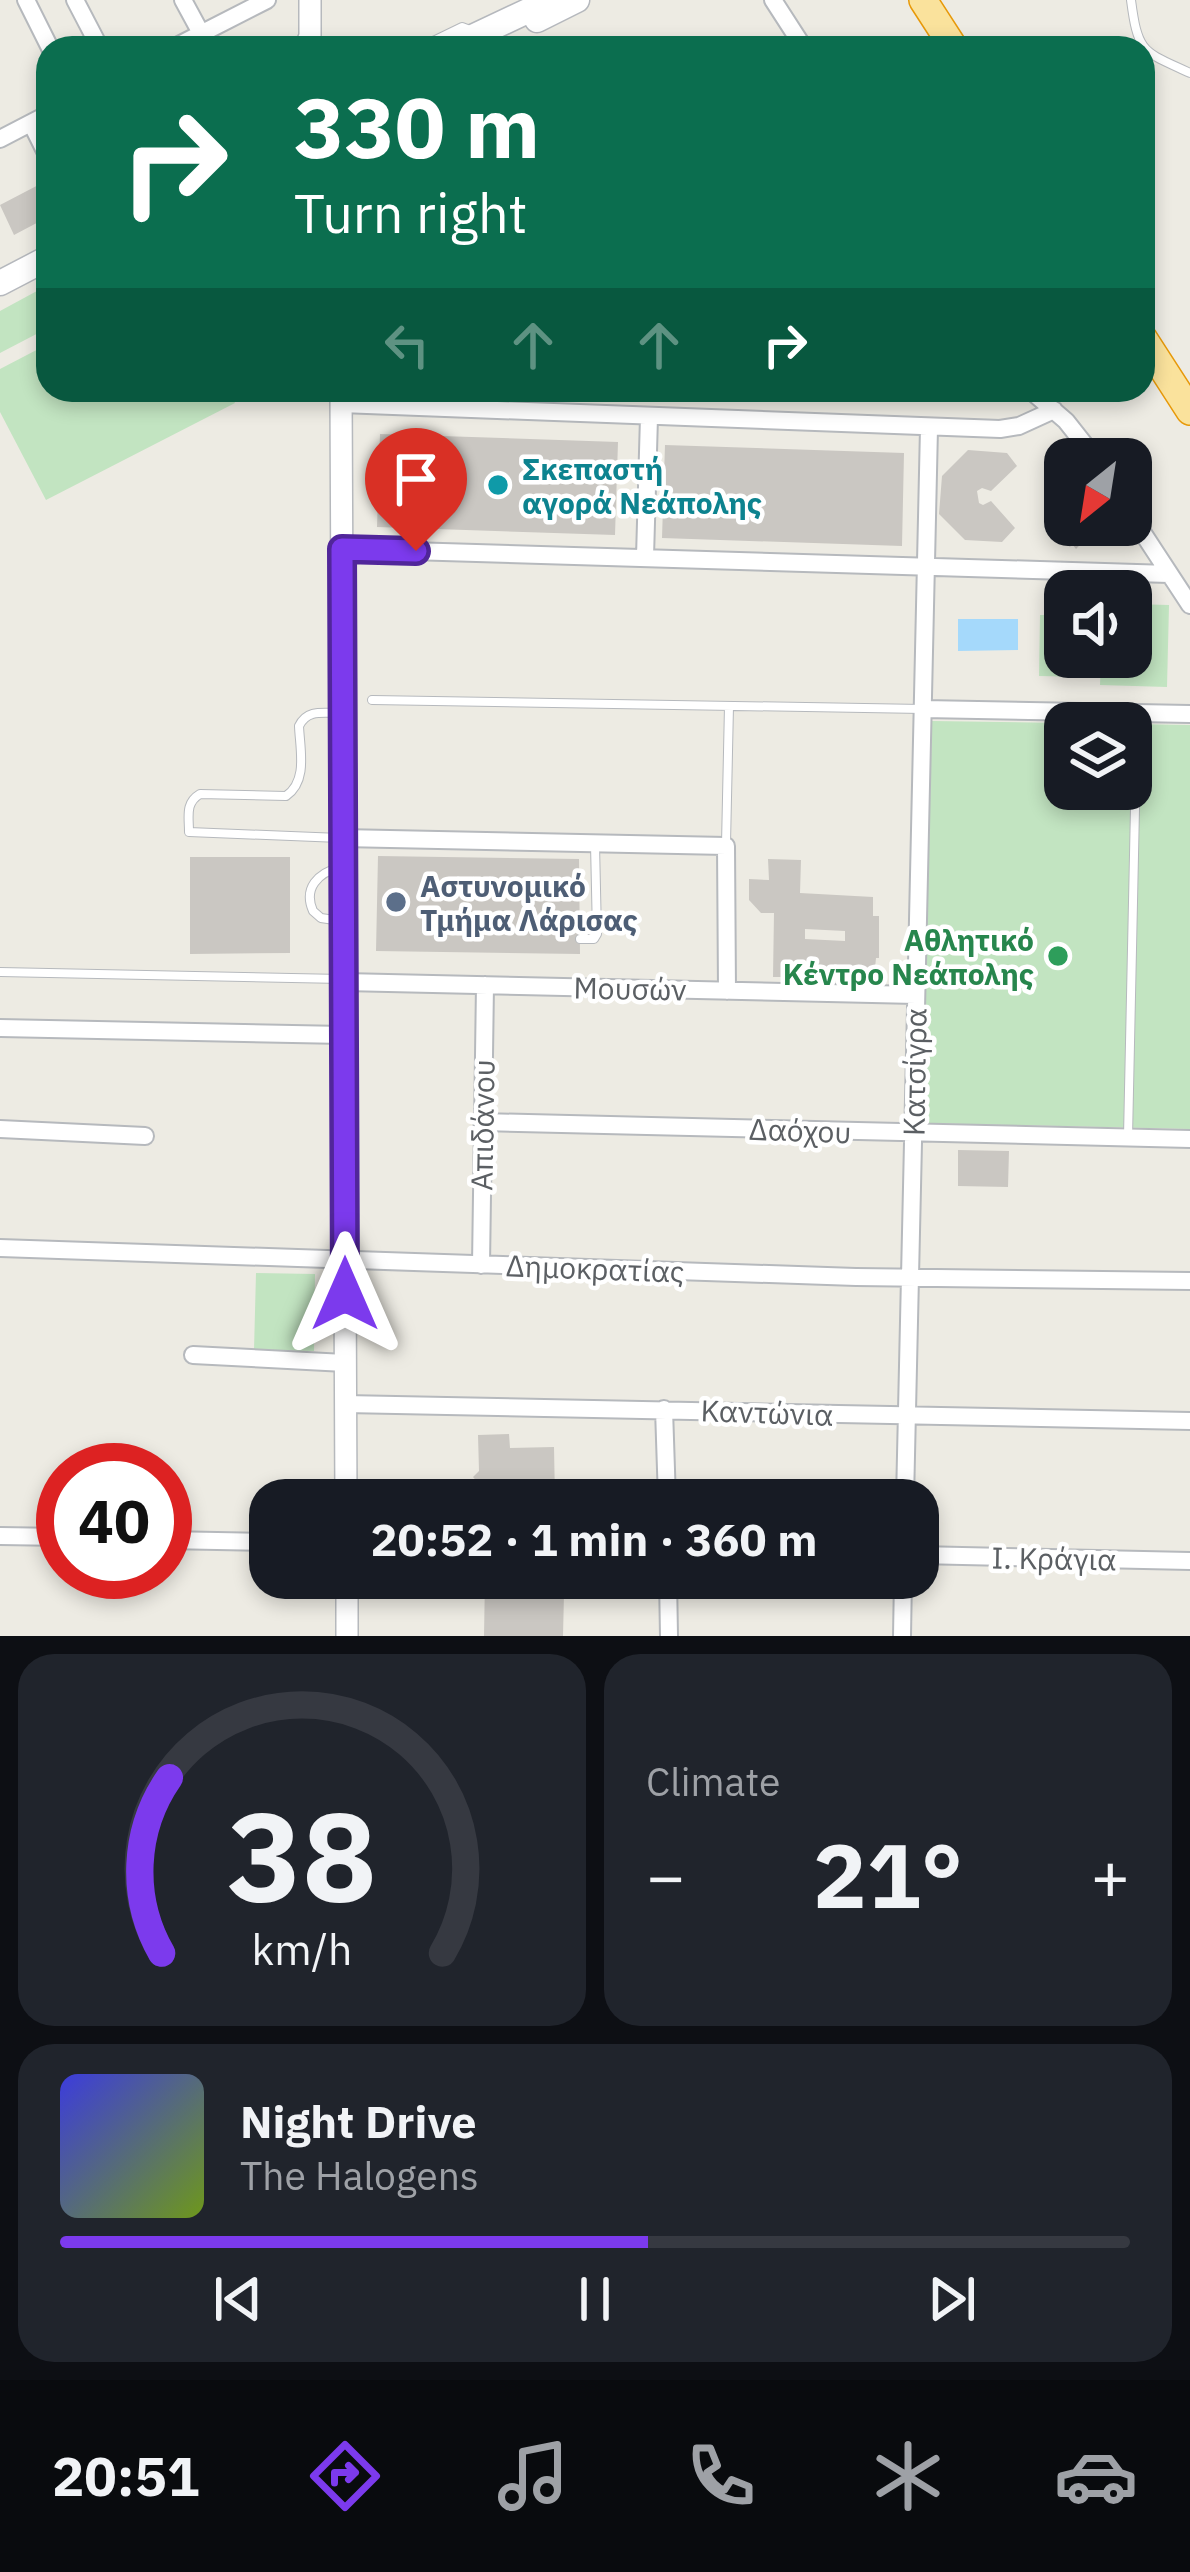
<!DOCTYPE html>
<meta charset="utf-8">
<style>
:root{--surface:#171b24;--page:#20242c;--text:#f1f3f6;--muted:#9ea1a6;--line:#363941;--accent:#7c3aed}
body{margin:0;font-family:"IBM Plex Sans",sans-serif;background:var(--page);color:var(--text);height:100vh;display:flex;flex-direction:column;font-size:45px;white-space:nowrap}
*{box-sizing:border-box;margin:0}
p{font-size:39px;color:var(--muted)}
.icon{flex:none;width:66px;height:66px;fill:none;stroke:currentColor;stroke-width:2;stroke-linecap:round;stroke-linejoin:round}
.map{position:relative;height:1636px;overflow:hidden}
.side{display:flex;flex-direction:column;gap:18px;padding:18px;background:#0d0f14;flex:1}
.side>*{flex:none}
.banner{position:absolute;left:36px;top:36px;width:1119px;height:366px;border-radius:36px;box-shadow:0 6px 18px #0003;background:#0b6e4f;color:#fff;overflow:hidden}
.needle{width:78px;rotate:210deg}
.fabs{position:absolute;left:1044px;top:438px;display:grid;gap:24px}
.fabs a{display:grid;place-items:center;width:108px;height:108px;border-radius:24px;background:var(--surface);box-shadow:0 6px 18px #0003;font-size:60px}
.speed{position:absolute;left:36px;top:1443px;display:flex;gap:24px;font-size:60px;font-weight:700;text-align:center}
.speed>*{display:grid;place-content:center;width:156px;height:156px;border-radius:50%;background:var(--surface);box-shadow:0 6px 18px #0003;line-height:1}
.speed .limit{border:18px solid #d22;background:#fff;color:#111}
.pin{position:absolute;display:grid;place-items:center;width:102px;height:102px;color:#fff;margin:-123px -51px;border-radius:50% 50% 50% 0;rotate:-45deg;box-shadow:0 0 12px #0007}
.pin .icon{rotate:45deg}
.me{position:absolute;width:132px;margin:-66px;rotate:0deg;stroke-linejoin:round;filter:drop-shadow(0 0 9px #0008)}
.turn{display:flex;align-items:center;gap:42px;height:252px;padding:0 60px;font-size:54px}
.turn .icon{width:156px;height:156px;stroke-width:2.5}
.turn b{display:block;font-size:84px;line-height:102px}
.lanes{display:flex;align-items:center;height:114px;padding:0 60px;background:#0003;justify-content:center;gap:60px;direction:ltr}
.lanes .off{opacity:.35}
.big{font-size:90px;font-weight:800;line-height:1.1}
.side .card{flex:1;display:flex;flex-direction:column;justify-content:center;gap:18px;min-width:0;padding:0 42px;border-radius:36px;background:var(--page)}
.side .dial{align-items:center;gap:0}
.dial svg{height:312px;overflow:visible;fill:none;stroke:var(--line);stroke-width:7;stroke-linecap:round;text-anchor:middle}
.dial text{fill:var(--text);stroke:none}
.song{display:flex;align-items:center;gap:36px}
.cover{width:144px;height:144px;border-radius:18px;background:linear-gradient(135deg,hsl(240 70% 55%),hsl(80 70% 35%))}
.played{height:12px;border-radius:6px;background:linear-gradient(90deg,var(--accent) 55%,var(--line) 55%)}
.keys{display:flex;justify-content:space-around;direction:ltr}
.heat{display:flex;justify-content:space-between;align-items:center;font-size:66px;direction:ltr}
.side .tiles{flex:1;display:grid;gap:18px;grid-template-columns:1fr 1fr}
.card:last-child{grid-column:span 2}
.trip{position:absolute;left:249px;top:1479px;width:690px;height:120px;border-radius:36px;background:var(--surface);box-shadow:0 6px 18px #0003;font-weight:800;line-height:120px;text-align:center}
.tab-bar{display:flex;height:192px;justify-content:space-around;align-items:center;background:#090b0e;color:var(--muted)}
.tab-bar .icon{width:84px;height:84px}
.tab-bar .on{color:var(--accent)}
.tab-bar b{font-size:54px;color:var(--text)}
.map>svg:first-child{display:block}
</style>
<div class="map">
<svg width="1190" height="1636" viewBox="0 0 1190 1636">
<rect width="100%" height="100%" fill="#edebe3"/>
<!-- green -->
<path fill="#c2e4c1" d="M48,285v43l-48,25v-42z
M48,344v46h181l6,13 -189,97 -46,-88v-43z
M1131,604l38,1 -2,82 -67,-2 1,-28h30z
M1040,615h25v42h19v20l-45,-1z
M932,721l133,2v66h66v-65l59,1v404l-268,-6z
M256,1273l59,1 -1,77 -60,-1z"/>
<!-- water -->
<path fill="#a5d9fb" d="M958,619h60v31l-60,1z"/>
<!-- building -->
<path fill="#cac7c2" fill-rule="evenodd" d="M46,181l2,5v31l-34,18 -14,-30z
M380,434l238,8 -3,93 -238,-8z
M665,445l239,8 -2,93 -240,-8z
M968,450l39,3 10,13 -26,25 -9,-3 -5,3 2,12 4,2 8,-4 24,27 -13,14 -37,-2 -26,-26 3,-38z
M1070,525h23l3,3 -20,21 -4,-5 -2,3 -11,-11z
M378,856l201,3 1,95 -204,-3z
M190,857h100v96l-100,1z
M768,859l33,1 -1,33 73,4v19h6v42h-3l-2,20 -65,-1 -6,-5v5h-30l1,-64h-13l-12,-13v-21l20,1zM805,929l40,2v10l-40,-2z
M958,1150l51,1 -1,36 -50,-1z
M509,1434l1,14 44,-1 1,53h-72l-1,-13 -9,-10 6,-6 -1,-36z
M485,1578h66v4h-8v11l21,1 -1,42h-79z"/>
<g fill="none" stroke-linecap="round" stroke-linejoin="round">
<!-- service casing -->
<g stroke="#b6b9bd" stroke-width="10">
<path id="service" d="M1131,0c7,54 12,51 59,73
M427,48l2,-5 33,-16 8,3
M372,700l551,9
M340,838l-151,-6c0,-16 -4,-29 11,-38l86,2c22,-15 14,-46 13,-70 8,-17 24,-13 41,-13
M726,844l3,-138
M340,867c-22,6 -37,21 -27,44l8,7 20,3
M580,939h14l3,-5 -2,-90
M0,972l342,7
M1128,1137l9,-423"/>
</g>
<!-- minor casing -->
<g stroke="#b6b9bd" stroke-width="20">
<path id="minor" d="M26,0l24,48
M75,0l25,48
M183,0l26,48
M773,0l31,48
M173,48l94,-48
M31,123l17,34
M0,139l48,-25
M1030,390l36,31 30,38
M341,404l659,25 19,-3 35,-16
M1131,515l59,90
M342,549l827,25
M645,557l4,-140
M924,709l266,5
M342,838l384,8 1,145
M344,982l572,13
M0,1028l344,7
M482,1122l708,17
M0,1129l145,7
M0,1248l856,29 334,4
M481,1265l4,-280
M193,1355l152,8
M345,1404l845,17
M664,1409l3,91
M905,1500l24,-1072
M0,1536l63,1
M165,1540l105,2
M918,1555l272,6
M668,1578l1,58
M902,1636l1,-58"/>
</g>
<!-- tertiary casing -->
<g stroke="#b6b9bd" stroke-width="24">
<path id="tertiary" d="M305,48l5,-12v-36
M341,390l5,1110
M347,1578v58"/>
</g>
<!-- secondary casing -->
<g stroke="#b5b8bd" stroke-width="27">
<path id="secondary" d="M537,20l40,-20
M449,48l102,-48
M0,283l48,-25"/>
</g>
<!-- trunk casing -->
<g stroke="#e79909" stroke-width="30">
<path id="trunk" d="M923,0l31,48
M1143,338l47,73"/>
</g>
<!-- service -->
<use href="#service" stroke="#fff" stroke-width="8"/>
<!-- minor -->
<use href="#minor" stroke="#fff" stroke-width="16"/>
<!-- tertiary -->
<use href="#tertiary" stroke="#fff" stroke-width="21"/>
<!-- secondary -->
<use href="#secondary" stroke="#fff" stroke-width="24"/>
<!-- trunk -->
<use href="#trunk" stroke="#fae29c" stroke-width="27"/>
</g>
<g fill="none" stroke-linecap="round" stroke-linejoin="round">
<!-- route casing -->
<g stroke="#51269a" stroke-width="30">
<path id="route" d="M345,1294l-3,-745 74,2"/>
</g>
<!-- route -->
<use href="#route" stroke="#7c3aed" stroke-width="21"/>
</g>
<!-- markers -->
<circle fill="#0f9aa8" stroke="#fff" stroke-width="4.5" cx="498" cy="485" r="12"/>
<circle fill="#5c6f8a" stroke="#fff" stroke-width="4.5" cx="396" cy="902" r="12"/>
<circle fill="#2e9e5b" stroke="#fff" stroke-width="4.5" cx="1058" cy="956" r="12"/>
<g text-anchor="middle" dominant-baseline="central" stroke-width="9" stroke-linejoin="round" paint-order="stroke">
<!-- culture labels -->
<g font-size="30" font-weight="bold" fill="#0d838f" stroke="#fff" text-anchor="start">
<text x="522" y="468">Σκεπαστή<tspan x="522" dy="34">αγορά Νεάπολης</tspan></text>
</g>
<!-- service labels -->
<g font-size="30" font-weight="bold" fill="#4e5e75" stroke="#fff" text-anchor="start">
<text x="420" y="885">Αστυνομικό<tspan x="420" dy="34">Τμήμα Λάρισας</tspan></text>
</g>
<!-- leisure labels -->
<g font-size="30" font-weight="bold" fill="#27864d" stroke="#fff" text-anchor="end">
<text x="1034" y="939">Αθλητικό<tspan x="1034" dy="34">Κέντρο Νεάπολης</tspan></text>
</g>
<!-- street labels -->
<g font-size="30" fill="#5b5f63" stroke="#fff">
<text transform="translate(630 988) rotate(1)">Μουσών</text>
<text transform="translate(914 1072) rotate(-89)">Κατσίγρα</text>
<text transform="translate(482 1125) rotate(-89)">Απιδάνου</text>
<text transform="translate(800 1130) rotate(2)">Δαόχου</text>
<text transform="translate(595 1268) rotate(2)">Δημοκρατίας</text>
<text transform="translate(767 1412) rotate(2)">Καντώνια</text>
<text transform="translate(1054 1558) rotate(1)">Ι. Κράγια</text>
</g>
</g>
</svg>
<div class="fabs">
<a><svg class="needle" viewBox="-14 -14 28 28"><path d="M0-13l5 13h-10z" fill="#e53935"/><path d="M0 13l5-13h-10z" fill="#9ea1a6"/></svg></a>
<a><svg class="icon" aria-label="sound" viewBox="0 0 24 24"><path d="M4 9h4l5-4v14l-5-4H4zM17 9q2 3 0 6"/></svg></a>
<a><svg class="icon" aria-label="layers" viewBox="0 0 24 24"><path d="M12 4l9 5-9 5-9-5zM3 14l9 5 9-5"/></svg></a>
</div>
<div class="speed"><div class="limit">40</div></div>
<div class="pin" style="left:416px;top:551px;background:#d93025"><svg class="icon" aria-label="arrive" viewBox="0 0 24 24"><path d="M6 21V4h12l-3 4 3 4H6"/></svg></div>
<svg class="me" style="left:345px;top:1294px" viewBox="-20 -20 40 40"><path d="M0-17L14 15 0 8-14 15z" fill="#7c3aed" stroke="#fff" stroke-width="4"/></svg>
<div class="trip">20:52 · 1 min · 360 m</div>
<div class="banner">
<div class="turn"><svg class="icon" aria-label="right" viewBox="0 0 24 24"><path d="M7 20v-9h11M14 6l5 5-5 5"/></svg><div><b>330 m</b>Turn right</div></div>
<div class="lanes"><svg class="icon off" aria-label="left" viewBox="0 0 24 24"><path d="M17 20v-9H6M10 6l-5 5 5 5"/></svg><svg class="icon off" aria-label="ahead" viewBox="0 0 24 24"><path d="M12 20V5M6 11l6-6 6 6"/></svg><svg class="icon off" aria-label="ahead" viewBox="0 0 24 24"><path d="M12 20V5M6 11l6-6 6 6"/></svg><svg class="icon" aria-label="right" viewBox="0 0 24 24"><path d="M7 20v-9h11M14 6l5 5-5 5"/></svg></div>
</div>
</div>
<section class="side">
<div class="tiles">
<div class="card dial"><svg viewBox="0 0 100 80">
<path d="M14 69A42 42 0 1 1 86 69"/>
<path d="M14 69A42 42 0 0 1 16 24" stroke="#7c3aed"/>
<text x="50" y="56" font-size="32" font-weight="700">38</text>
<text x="50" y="72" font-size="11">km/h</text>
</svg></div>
<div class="card"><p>Climate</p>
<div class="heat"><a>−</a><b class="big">21°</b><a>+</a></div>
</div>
<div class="card">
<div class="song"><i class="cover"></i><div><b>Night Drive</b><p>The Halogens</p></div></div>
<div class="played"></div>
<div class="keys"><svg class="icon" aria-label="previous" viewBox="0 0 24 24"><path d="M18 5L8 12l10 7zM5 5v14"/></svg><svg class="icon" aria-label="pause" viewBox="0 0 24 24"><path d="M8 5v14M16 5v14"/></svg><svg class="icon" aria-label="next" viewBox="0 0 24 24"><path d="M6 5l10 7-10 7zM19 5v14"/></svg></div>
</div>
</div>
</section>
<nav class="tab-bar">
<b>20:51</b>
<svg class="icon on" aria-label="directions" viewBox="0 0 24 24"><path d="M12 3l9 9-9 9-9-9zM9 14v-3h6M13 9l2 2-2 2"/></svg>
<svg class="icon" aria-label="music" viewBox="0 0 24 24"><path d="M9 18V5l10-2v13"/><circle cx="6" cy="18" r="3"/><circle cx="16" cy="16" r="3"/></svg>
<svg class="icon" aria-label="phone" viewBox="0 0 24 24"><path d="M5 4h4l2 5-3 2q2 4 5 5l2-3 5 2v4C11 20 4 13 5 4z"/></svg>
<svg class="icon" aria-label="climate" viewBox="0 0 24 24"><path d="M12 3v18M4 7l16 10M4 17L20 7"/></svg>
<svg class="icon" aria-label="car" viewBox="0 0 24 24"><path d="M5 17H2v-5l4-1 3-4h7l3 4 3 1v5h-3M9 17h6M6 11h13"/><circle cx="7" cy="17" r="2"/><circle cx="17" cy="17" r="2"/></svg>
</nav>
